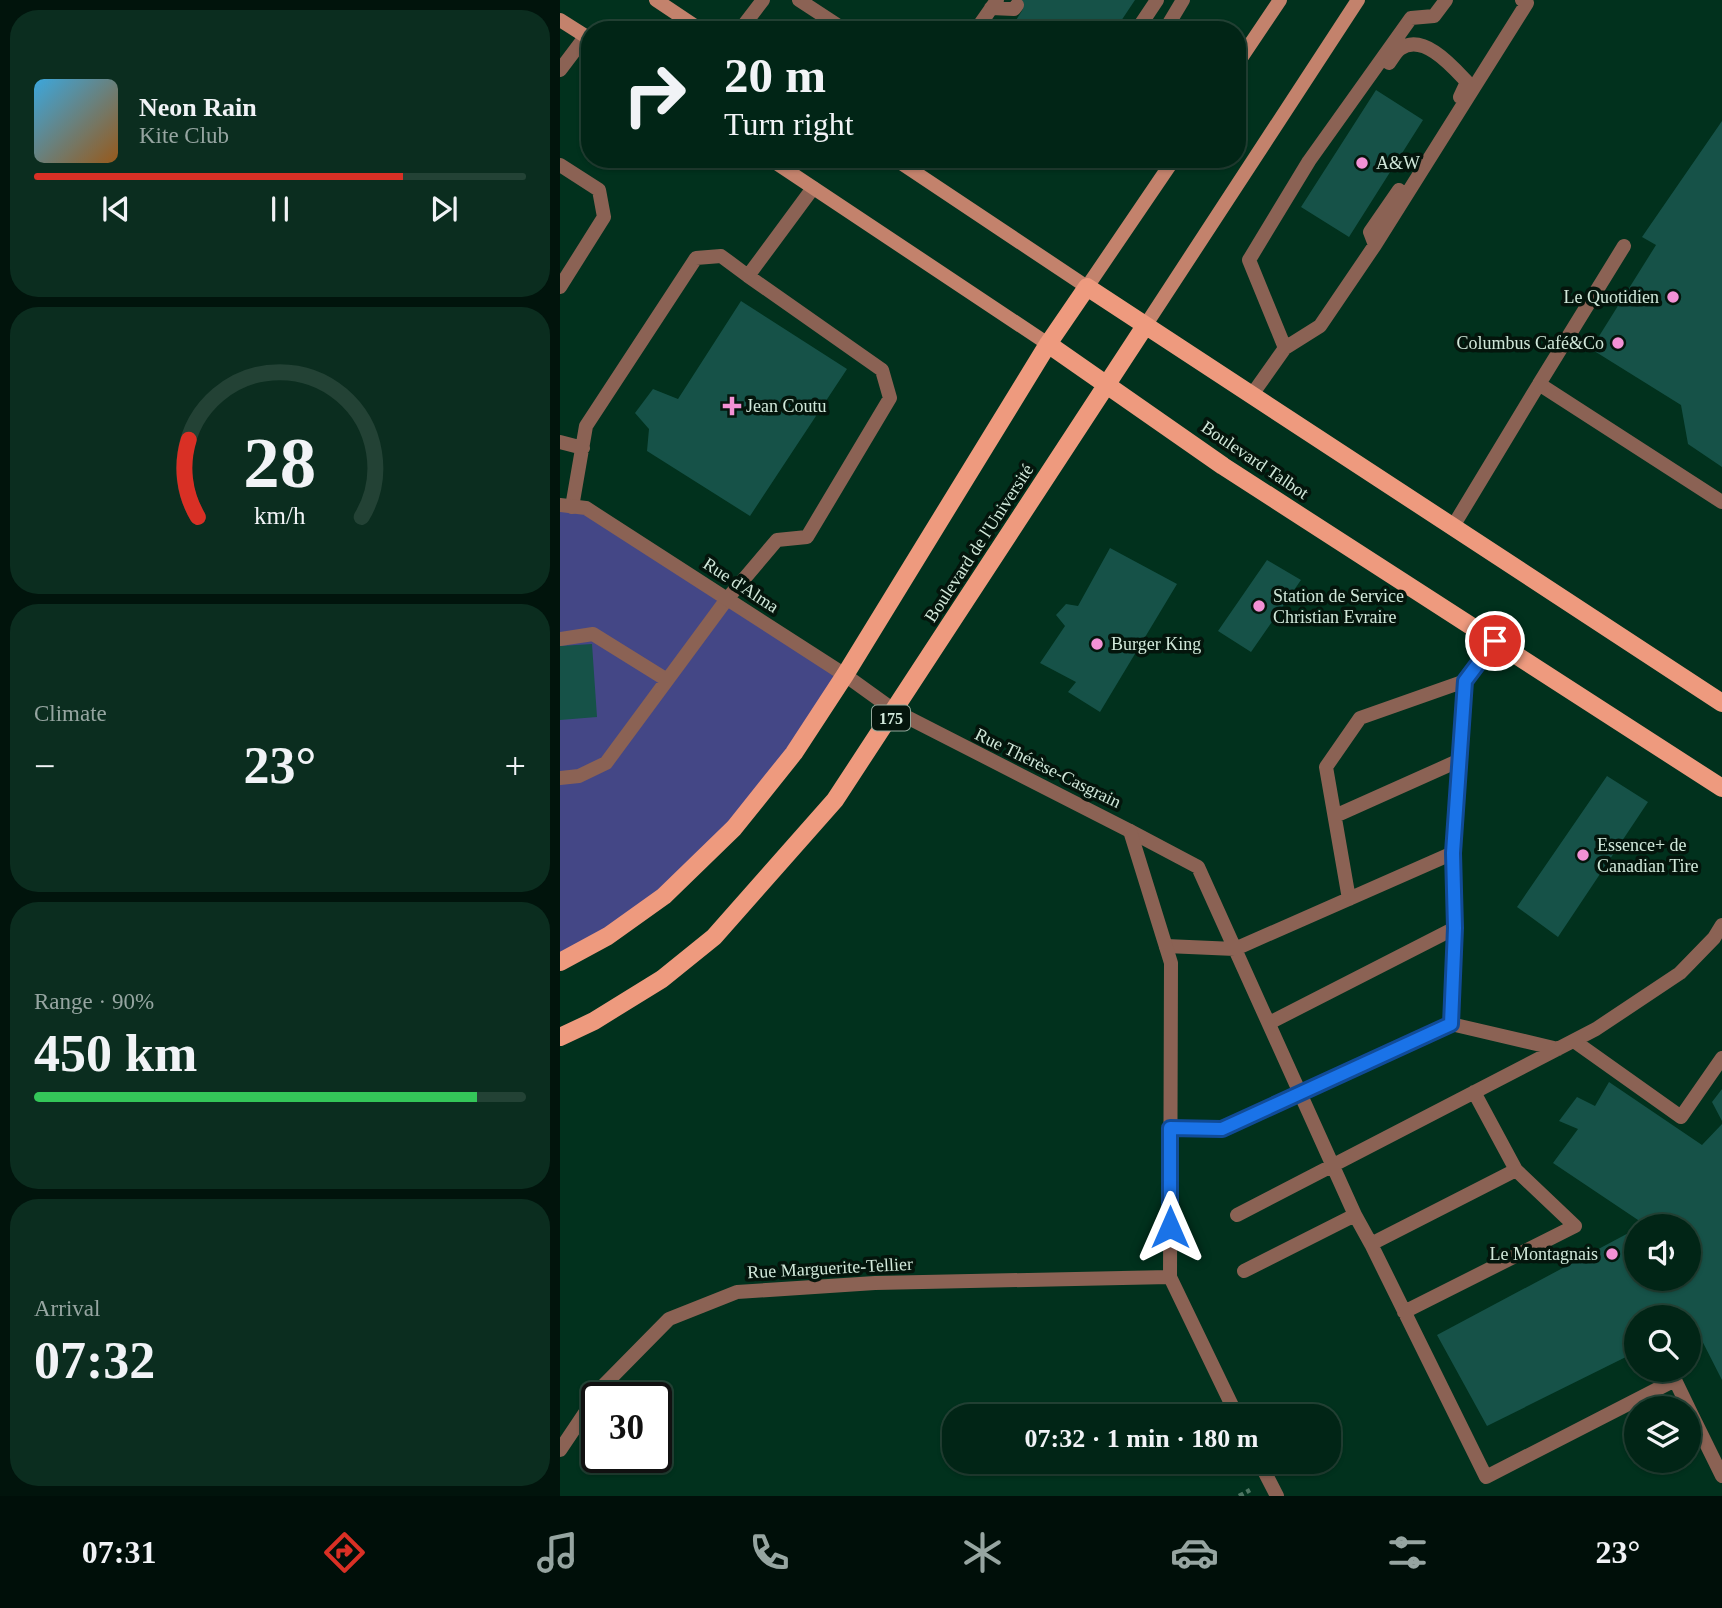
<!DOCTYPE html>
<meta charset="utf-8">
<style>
:root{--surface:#012516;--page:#0b2d1f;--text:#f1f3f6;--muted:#96a5a1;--line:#234235;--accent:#d93025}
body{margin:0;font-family:Georgia,serif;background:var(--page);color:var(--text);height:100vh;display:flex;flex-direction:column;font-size:26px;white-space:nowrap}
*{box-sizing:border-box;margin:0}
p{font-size:23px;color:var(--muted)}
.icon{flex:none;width:38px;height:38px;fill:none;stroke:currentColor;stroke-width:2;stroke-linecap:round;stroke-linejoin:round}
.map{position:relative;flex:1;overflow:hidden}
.side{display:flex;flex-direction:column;gap:10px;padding:10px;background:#01140c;width:560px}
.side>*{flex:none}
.top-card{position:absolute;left:21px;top:21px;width:665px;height:147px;border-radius:28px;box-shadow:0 2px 5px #0004,0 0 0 2px var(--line);background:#012516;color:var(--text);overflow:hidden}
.fabs{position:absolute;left:1064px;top:1214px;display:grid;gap:14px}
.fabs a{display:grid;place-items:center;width:77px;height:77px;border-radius:50%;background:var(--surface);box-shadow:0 2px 5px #0004,0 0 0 2px var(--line);font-size:35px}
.speed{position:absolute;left:21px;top:1382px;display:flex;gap:14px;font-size:35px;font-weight:700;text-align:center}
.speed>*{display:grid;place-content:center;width:91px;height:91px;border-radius:50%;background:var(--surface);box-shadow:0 2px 5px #0004,0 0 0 2px var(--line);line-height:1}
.speed .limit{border:4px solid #111;border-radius:10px;background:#fff;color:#111}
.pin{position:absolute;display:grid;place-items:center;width:60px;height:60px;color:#fff;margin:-30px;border:4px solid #fff;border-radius:50%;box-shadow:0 2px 7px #0007}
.me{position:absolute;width:77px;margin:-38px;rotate:0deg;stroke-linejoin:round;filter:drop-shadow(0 0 5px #0008)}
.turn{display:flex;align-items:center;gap:24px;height:147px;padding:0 28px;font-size:32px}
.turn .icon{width:91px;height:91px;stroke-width:2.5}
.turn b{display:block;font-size:49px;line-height:60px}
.big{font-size:52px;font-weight:600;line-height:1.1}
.side .widget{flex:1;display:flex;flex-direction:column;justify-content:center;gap:10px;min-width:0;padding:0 24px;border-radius:28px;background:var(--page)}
.side .dial{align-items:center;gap:0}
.dial svg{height:182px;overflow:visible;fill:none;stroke:var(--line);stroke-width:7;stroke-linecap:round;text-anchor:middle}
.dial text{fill:var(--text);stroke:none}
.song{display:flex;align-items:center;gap:21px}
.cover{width:84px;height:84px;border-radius:10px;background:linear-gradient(135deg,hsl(200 70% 55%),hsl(30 70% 35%))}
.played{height:7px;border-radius:4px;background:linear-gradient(90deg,var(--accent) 75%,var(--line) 75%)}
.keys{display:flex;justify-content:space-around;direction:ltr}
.heat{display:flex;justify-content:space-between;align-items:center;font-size:38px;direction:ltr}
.charge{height:10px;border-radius:5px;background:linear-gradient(90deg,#34c759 90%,var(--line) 0)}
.trip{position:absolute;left:382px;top:1404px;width:399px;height:70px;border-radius:28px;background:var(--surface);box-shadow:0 2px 5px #0004,0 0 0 2px var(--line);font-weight:600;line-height:70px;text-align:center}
.tabs{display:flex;height:112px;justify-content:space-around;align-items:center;background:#000f09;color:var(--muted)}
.tabs .icon{width:49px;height:49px}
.tabs .on{color:var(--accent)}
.tabs b{font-size:32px;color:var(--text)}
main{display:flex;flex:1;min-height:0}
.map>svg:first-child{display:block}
</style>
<main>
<section class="side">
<div class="widget">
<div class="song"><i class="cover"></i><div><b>Neon Rain</b><p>Kite Club</p></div></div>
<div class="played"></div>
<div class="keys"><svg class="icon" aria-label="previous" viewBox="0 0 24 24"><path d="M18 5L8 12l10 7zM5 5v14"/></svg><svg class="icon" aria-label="pause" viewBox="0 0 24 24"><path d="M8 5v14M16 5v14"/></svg><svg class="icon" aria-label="next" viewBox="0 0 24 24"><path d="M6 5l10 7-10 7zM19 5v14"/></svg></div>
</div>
<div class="widget dial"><svg viewBox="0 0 100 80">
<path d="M14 69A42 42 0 1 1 86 69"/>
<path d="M14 69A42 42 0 0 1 10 35" stroke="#d93025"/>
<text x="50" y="56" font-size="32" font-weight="700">28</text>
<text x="50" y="72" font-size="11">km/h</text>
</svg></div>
<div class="widget"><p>Climate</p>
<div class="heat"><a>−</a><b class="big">23°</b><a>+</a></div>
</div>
<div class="widget"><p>Range · 90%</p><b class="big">450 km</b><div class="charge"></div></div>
<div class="widget"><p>Arrival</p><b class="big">07:32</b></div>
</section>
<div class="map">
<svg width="1162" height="1496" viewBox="0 0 1162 1496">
<rect width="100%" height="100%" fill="#01311d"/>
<!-- green -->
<path fill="#444786" d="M0,505l26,3 259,167 -51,78 -130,143 -104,66z"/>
<!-- building -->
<path fill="#165248" d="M454,0h121l-20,30h-105l13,-21 -11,-7z
M816,90l47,30 -74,117 -48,-30z
M1162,121v346l-34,-23 -7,-39 -90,-56 65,-104 -14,-8z
M181,301l106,68 -97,147 -103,-65 2,-22 -14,-16 18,-24 25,10z
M550,548l67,36 -77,128 -32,-20 8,-10 -36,-19 25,-37 -9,-11 10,-11 12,2z
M707,560l34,20 -50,72 -33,-21z
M32,644l5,73 -37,3v-74z
M1047,776l41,26 -90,135 -41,-30z
M1049,1082l93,63 20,-21v256l-29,-57 -4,2v-7h-53v34l-149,74 -50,-91 199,-106v50h53v-52h-49l4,-3 -91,-61 25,-34 -19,-8 18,-24 18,9z
M1162,1089v32l-10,-19z"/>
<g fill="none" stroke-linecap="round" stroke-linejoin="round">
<!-- path -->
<path stroke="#4e7563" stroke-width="4.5" stroke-dasharray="5 3.5" stroke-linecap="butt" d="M679,1496l11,-6"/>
<!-- service -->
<path stroke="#8b6254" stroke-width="14" d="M239,0l46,30
M431,8l23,1 3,-4
M180,30l23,-30
M416,30l21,-30
M577,30l20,-30
M605,30l18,-30
M829,63c3,-4 7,-11 11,-14 23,-17 53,18 67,33l-7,15
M0,70l25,-33
M0,165l39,25 5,27 -44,70
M815,245l-5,-13 29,-42
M725,348l35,-22 55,-81 152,-242 -5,-3
M979,384l85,-138
M691,396l34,-48 -36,-88 60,-99 102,-143 23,-2 12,-16
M0,442l23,6
M12,507l14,-81 110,-168 25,-2 27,20
M892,528l87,-144 183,118
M0,639l33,-5 74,46
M0,778l19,-2 27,-13 121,-164 50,-59 30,-3 83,-139 -8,-28 -134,-94 65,-88
M775,816l125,-56
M570,831l68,36 157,348
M789,899l-23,-132 34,-49 105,-37
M606,946l69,3 218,-96 12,-172 30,-40
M709,1023l186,-95 -2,-75
M891,1024l107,25
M1014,1041l107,76 41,-59
M610,1128l52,1 229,-105 4,-96
M677,1215l359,-186 84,-56 34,-35 8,-13
M811,1244l115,233 189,-97 14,29
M684,1271l111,-56 16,29 145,-74 -42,-78
M844,1312l171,-86 -59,-56
M1129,1409l33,67"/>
<!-- minor -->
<path stroke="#8b6254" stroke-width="14" d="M0,505l26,3 259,167 50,36 235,120 41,132 -1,314 67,139
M0,1450l43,-64 66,-67 68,-27 138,-9 295,-6
M699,1461l18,35"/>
<!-- secondary -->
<path stroke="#c3826c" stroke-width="14" d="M96,0l45,30
M0,20l30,19
M677,64l43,-64
M210,159l278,185
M335,159l192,128 87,-128
M585,326l213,-326"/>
<!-- primary -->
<path stroke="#ee9a7e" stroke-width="18" d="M488,344l175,122 499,322
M0,962l48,-26 56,-40 70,-68 60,-75 51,-78 203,-331 39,-57 635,416
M0,1037l34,-16 68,-42 52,-42 121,-137 310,-474"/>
</g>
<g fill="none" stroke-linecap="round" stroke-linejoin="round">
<!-- route casing -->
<g stroke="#114b97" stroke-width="18">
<path id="route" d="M610,1227v-99l52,1 229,-105 4,-96 -2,-75 12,-172 30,-40"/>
</g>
<!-- route -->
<use href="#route" stroke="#1a73e8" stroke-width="12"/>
</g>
<!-- markers -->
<g fill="#f391d5" stroke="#04150c" stroke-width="2.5">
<circle cx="802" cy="163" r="7"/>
<circle cx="1113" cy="297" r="7"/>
<circle cx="1058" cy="343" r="7"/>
<path d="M168.5 395.5h7v7h7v7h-7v7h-7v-7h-7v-7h7z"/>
<circle cx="699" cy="606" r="7"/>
<circle cx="537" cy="644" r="7"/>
<circle cx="1023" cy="855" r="7"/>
<circle cx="1052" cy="1254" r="7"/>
</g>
<g text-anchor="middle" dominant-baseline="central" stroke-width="7" stroke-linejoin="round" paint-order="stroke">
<!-- shield labels -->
<rect fill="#04150c" stroke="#94a99c" stroke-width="2" x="312" y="705.5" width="38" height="25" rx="5"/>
<g font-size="16" font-weight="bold" fill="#d1e8da">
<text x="331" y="718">175</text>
</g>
<!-- poi labels -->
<g font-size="18" fill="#d1e8da" stroke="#04150c" text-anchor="start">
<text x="816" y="163">A&amp;W</text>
<text x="1099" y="297" text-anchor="end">Le Quotidien</text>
<text x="1044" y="343" text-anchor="end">Columbus Café&amp;Co</text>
<text x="186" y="406">Jean Coutu</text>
<text x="713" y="596">Station de Service<tspan x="713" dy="21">Christian Evraire</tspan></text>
<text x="551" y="644">Burger King</text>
<text x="1037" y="845">Essence+ de<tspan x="1037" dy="21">Canadian Tire</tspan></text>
<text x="1038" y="1254" text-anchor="end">Le Montagnais</text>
</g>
<!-- street labels -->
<g font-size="18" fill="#d1e8da" stroke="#04150c">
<text transform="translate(695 460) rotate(34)">Boulevard Talbot</text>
<text transform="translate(419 543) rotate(-57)">Boulevard de l'Université</text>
<text transform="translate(181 585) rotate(33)">Rue d'Alma</text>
<text transform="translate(488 768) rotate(26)">Rue Thérèse-Casgrain</text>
<text transform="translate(270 1268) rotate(-3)">Rue Marguerite-Tellier</text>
</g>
</g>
</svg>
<div class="fabs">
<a><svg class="icon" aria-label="sound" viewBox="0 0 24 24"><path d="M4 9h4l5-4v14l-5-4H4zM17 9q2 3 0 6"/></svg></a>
<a><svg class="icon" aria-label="search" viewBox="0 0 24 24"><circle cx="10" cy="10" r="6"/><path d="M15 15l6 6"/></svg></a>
<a><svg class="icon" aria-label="layers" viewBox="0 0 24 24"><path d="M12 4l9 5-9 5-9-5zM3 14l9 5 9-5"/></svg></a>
</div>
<div class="speed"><div class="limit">30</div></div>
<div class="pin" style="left:935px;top:641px;background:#d93025"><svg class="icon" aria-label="arrive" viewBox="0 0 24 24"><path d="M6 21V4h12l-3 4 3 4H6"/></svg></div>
<svg class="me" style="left:610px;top:1227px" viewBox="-20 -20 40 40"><path d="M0-17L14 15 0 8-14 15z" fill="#1a73e8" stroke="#fff" stroke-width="4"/></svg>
<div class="trip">07:32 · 1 min · 180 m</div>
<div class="top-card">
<div class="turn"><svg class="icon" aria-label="right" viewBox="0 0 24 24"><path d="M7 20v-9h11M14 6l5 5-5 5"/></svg><div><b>20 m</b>Turn right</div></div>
</div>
</div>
</main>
<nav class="tabs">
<b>07:31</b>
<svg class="icon on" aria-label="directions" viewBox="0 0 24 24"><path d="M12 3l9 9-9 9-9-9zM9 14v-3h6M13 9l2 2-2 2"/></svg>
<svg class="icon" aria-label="music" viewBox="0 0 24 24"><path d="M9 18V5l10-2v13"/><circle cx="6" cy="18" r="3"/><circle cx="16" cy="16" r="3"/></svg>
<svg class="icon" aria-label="phone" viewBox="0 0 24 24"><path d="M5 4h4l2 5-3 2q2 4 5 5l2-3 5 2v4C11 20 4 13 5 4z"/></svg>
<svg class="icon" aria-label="climate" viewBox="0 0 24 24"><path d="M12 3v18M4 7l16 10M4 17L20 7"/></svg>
<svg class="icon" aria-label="car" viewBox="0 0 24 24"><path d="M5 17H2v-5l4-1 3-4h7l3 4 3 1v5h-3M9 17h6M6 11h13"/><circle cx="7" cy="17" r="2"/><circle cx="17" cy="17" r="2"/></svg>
<svg class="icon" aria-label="filters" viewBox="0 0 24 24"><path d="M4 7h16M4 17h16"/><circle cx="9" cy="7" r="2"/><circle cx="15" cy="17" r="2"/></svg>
<b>23°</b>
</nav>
